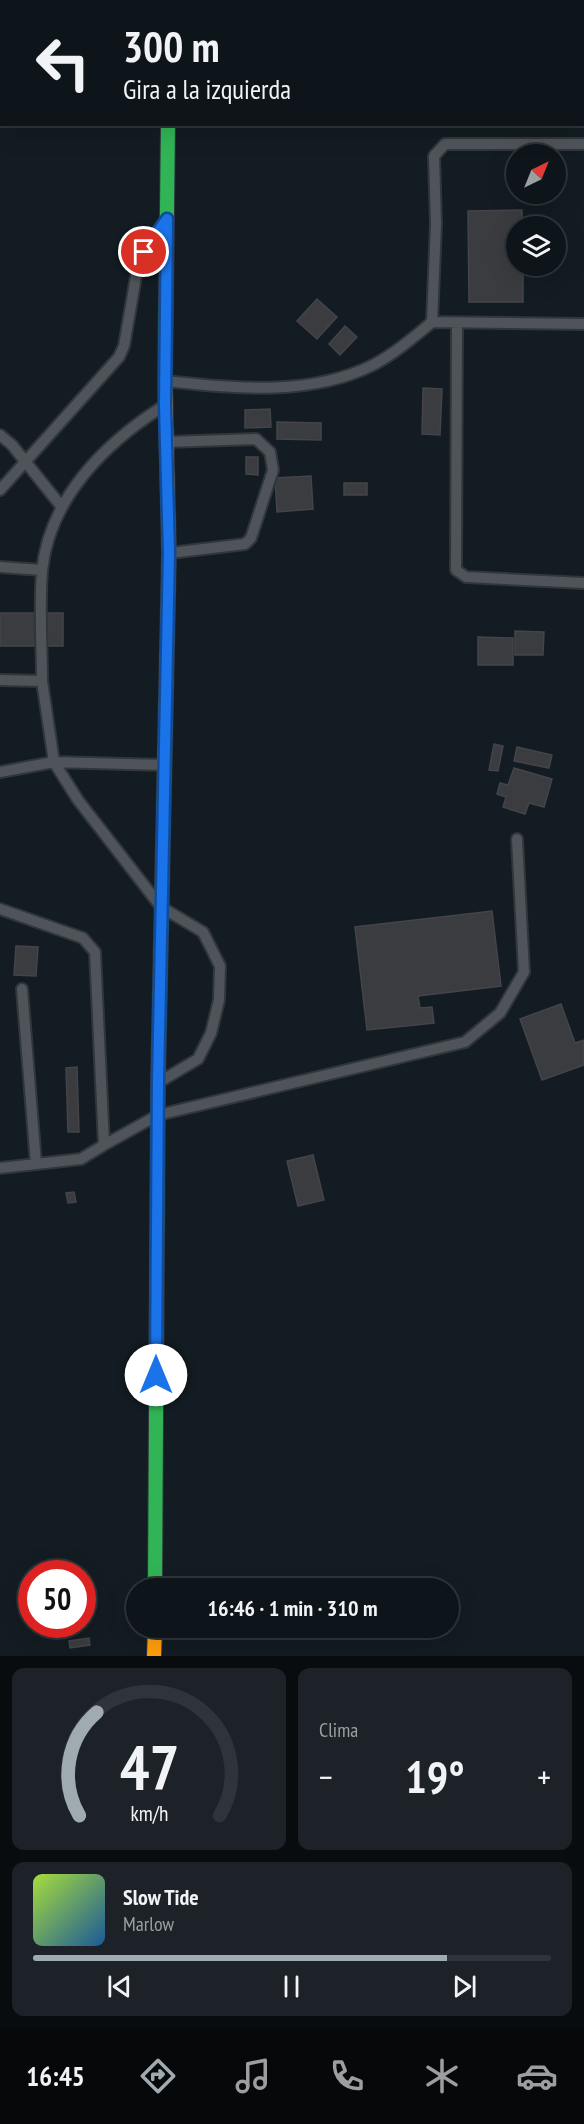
<!DOCTYPE html>
<html lang="es">
<meta charset="utf-8">
<style>
:root{--surface:#0e151a;--page:#1c2227;--text:#f1f3f6;--muted:#9b9fa2;--line:#2e3439;--accent:#a0aab1}
body{margin:0;font-family:"PT Sans Narrow",sans-serif;background:var(--page);color:var(--text);height:100vh;display:flex;flex-direction:column;font-size:22px;white-space:nowrap}
*{box-sizing:border-box;margin:0}
p{font-size:20px;color:var(--muted)}
.icon{flex:none;width:33px;height:33px;fill:none;stroke:currentColor;stroke-width:2;stroke-linecap:round;stroke-linejoin:round}
.map{position:relative;height:1656px;overflow:hidden}
.panel{display:flex;flex-direction:column;gap:12px;padding:12px;background:#080c0e;flex:1}
.panel>*{flex:none}
.hud{position:absolute;left:0px;top:0px;width:585px;height:126px;box-shadow:0 6px 24px #0002,0 0 0 2px var(--line);background:#0e151a;color:var(--text);overflow:hidden}
.needle{width:39px;rotate:43deg}
.buttons{position:absolute;left:506px;top:144px;display:grid;gap:12px}
.buttons a{display:grid;place-items:center;width:60px;height:60px;border-radius:50%;background:var(--surface);box-shadow:0 6px 24px #0002,0 0 0 2px var(--line);font-size:30px}
.speed{position:absolute;left:18px;top:1560px;display:flex;gap:12px;font-size:30px;font-weight:700;text-align:center}
.speed>*{display:grid;place-content:center;width:78px;height:78px;border-radius:50%;background:var(--surface);box-shadow:0 6px 24px #0002,0 0 0 2px var(--line);line-height:1}
.speed .limit{border:9px solid #d22;background:#fff;color:#111}
.pin{position:absolute;display:grid;place-items:center;width:51px;height:51px;color:#fff;margin:-26px;border:3px solid #fff;border-radius:50%;box-shadow:0 2px 6px #0007}
.me{position:absolute;width:66px;margin:-33px;rotate:0deg;stroke-linejoin:round;filter:drop-shadow(0 0 4px #0008)}
.turn{display:flex;align-items:center;gap:21px;height:126px;padding:0 24px;font-size:27px}
.turn .icon{width:78px;height:78px;stroke-width:2.5}
.turn b{display:block;font-size:42px;line-height:51px}
.big{font-size:45px;font-weight:700;line-height:1.1}
.panel .card{flex:1;display:flex;flex-direction:column;justify-content:center;gap:9px;min-width:0;padding:0 21px;border-radius:12px;background:var(--page)}
.panel .dial{align-items:center;gap:0}
.dial svg{height:156px;overflow:visible;fill:none;stroke:var(--line);stroke-width:7;stroke-linecap:round;text-anchor:middle}
.dial text{fill:var(--text);stroke:none}
.song{display:flex;align-items:center;gap:18px}
.cover{width:72px;height:72px;border-radius:9px;background:linear-gradient(135deg,hsl(80 70% 55%),hsl(210 70% 35%))}
.played{height:6px;border-radius:3px;background:linear-gradient(90deg,var(--accent) 80%,var(--line) 80%)}
.keys{display:flex;justify-content:space-around;direction:ltr}
.heat{display:flex;justify-content:space-between;align-items:center;font-size:33px;direction:ltr}
.panel .tiles{flex:1;display:grid;gap:12px;grid-template-columns:1fr 1fr}
.card:last-child{grid-column:span 2}
.trip{position:absolute;left:126px;top:1578px;width:333px;height:60px;border-radius:30px;background:var(--surface);box-shadow:0 6px 24px #0002,0 0 0 2px var(--line);font-weight:700;line-height:60px;text-align:center}
.menu{display:flex;height:96px;justify-content:space-around;align-items:center;background:#06080a;color:var(--muted)}
.menu .icon{width:42px;height:42px}
.menu .selected{color:var(--accent)}
.menu b{font-size:27px;color:var(--text)}
.map>svg:first-child{display:block}
</style>
<div class="map">
<svg width="584" height="1656" viewBox="0 0 584 1656">
<rect width="100%" height="100%" fill="#131c22"/>
<!-- building -->
<path fill="#3a3c40" stroke="#44444a" stroke-width="1.5" d="M522,210v16h-6v40h7v36h-54l-1,-91z
M317,299l20,18 -20,22 -20,-18z
M345,326l12,11 -17,18 -11,-11z
M423,388l19,1 -2,46 -18,-1z
M270,409l1,18 -26,1v-18z
M277,422l44,1v17l-44,-1z
M246,457h12v18l-12,-1z
M311,476l2,33 -36,3 -2,-34z
M344,483h23v12h-23z
M0,613h63v33h-63z
M515,631l29,1 -1,23h-28z
M478,637l35,1v27h-35z
M494,744l9,2 -5,25 -9,-1z
M517,747l35,8 -3,13 -35,-7z
M514,768l38,11 -8,28 -15,-4 -4,11 -22,-7 3,-10 -9,-3 3,-11 8,2z
M492,911l9,75 -83,10 2,12 12,-1 2,16 -67,7 -12,-103z
M16,946l22,1 -2,29 -22,-1z
M561,1004l14,39 9,-3v25l-42,15 -22,-61z
M77,1067l2,65h-11l-2,-64z
M313,1155l11,45 -26,6 -11,-45z
M74,1192l2,10 -8,1 -2,-10z
M89,1638l1,7 -20,3 -1,-7z"/>
<g fill="none" stroke-linecap="round" stroke-linejoin="round">
<!-- lane casing -->
<g stroke="#30363a" stroke-width="14">
<path id="lane" d="M584,144h-139l-11,12 2,68 -4,98 152,2
M457,324l-1,246 10,7 118,6
M165,381c69,7 144,16 208,-16 21,-11 41,-28 59,-43
M0,435l12,10 49,61
M166,442l90,-3 14,13 3,18 -22,68 -6,6 -75,9
M0,490l119,-133 5,-11 14,-81 22,-36
M0,567l42,3
M0,680l42,1 12,81 110,3
M42,681c0,-36 -3,-74 0,-110 7,-72 62,-127 120,-164
M0,772l54,-10 24,38 83,107 42,25 17,34 -1,34 -8,33 -13,26 -37,22
M0,909l83,29 12,14 9,193 54,-30 307,-73 35,-29 24,-41 -7,-133
M22,989l14,175
M0,1168l81,-9 23,-14"/>
</g>
<!-- fast casing -->
<g stroke="#30363a" stroke-width="16">
<path id="fast" d="M170,0v2
M165,379l3,-255
M155,1588l3,-505 6,-292"/>
</g>
<!-- slow casing -->
<g stroke="#30363a" stroke-width="16">
<path id="slow" d="M164,791l5,-238 -4,-174
M154,1656l1,-28"/>
</g>
<!-- lane -->
<use href="#lane" stroke="#4e5459" stroke-width="10"/>
<!-- fast -->
<use href="#fast" stroke="#30b455" stroke-width="14"/>
<!-- slow -->
<use href="#slow" stroke="#ff9f0a" stroke-width="14"/>
</g>
<g fill="none" stroke-linecap="round" stroke-linejoin="round">
<!-- route casing -->
<g stroke="#114b97" stroke-width="15">
<path id="route" d="M144,252l23,-33 -2,186 4,148 -11,530 -2,292"/>
</g>
<!-- route -->
<use href="#route" stroke="#1a73e8" stroke-width="10"/>
</g>
</svg>
<div class="buttons">
<a><svg class="needle" viewBox="-14 -14 28 28"><path d="M0-13l5 13h-10z" fill="#e53935"/><path d="M0 13l5-13h-10z" fill="#9b9fa2"/></svg></a>
<a><svg class="icon" aria-label="layers" viewBox="0 0 24 24"><path d="M12 4l9 5-9 5-9-5zM3 14l9 5 9-5"/></svg></a>
</div>
<div class="speed"><div class="limit">50</div></div>
<div class="pin" style="left:144px;top:252px;background:#d93025"><svg class="icon" aria-label="arrive" viewBox="0 0 24 24"><path d="M6 21V4h12l-3 4 3 4H6"/></svg></div>
<svg class="me" style="left:156px;top:1375px" viewBox="-20 -20 40 40"><circle r="19" fill="#fff"/><path d="M0-13L10 11 0 6-10 11z" fill="#1a73e8"/></svg>
<div class="trip">16:46 · 1 min · 310 m</div>
<div class="hud">
<div class="turn"><svg class="icon" aria-label="left" viewBox="0 0 24 24"><path d="M17 20v-9H6M10 6l-5 5 5 5"/></svg><div><b>300 m</b>Gira a la izquierda</div></div>
</div>
</div>
<section class="panel">
<div class="tiles">
<div class="card dial"><svg viewBox="0 0 100 80">
<path d="M14 69A42 42 0 1 1 86 69"/>
<path d="M14 69A42 42 0 0 1 23 16" stroke="#a0aab1"/>
<text x="50" y="56" font-size="32" font-weight="700">47</text>
<text x="50" y="72" font-size="11">km/h</text>
</svg></div>
<div class="card"><p>Clima</p>
<div class="heat"><a>−</a><b class="big">19°</b><a>+</a></div>
</div>
<div class="card">
<div class="song"><i class="cover"></i><div><b>Slow Tide</b><p>Marlow</p></div></div>
<div class="played"></div>
<div class="keys"><svg class="icon" aria-label="previous" viewBox="0 0 24 24"><path d="M18 5L8 12l10 7zM5 5v14"/></svg><svg class="icon" aria-label="pause" viewBox="0 0 24 24"><path d="M8 5v14M16 5v14"/></svg><svg class="icon" aria-label="next" viewBox="0 0 24 24"><path d="M6 5l10 7-10 7zM19 5v14"/></svg></div>
</div>
</div>
</section>
<nav class="menu">
<b>16:45</b>
<svg class="icon selected" aria-label="directions" viewBox="0 0 24 24"><path d="M12 3l9 9-9 9-9-9zM9 14v-3h6M13 9l2 2-2 2"/></svg>
<svg class="icon" aria-label="music" viewBox="0 0 24 24"><path d="M9 18V5l10-2v13"/><circle cx="6" cy="18" r="3"/><circle cx="16" cy="16" r="3"/></svg>
<svg class="icon" aria-label="phone" viewBox="0 0 24 24"><path d="M5 4h4l2 5-3 2q2 4 5 5l2-3 5 2v4C11 20 4 13 5 4z"/></svg>
<svg class="icon" aria-label="climate" viewBox="0 0 24 24"><path d="M12 3v18M4 7l16 10M4 17L20 7"/></svg>
<svg class="icon" aria-label="car" viewBox="0 0 24 24"><path d="M5 17H2v-5l4-1 3-4h7l3 4 3 1v5h-3M9 17h6M6 11h13"/><circle cx="7" cy="17" r="2"/><circle cx="17" cy="17" r="2"/></svg>
</nav>
